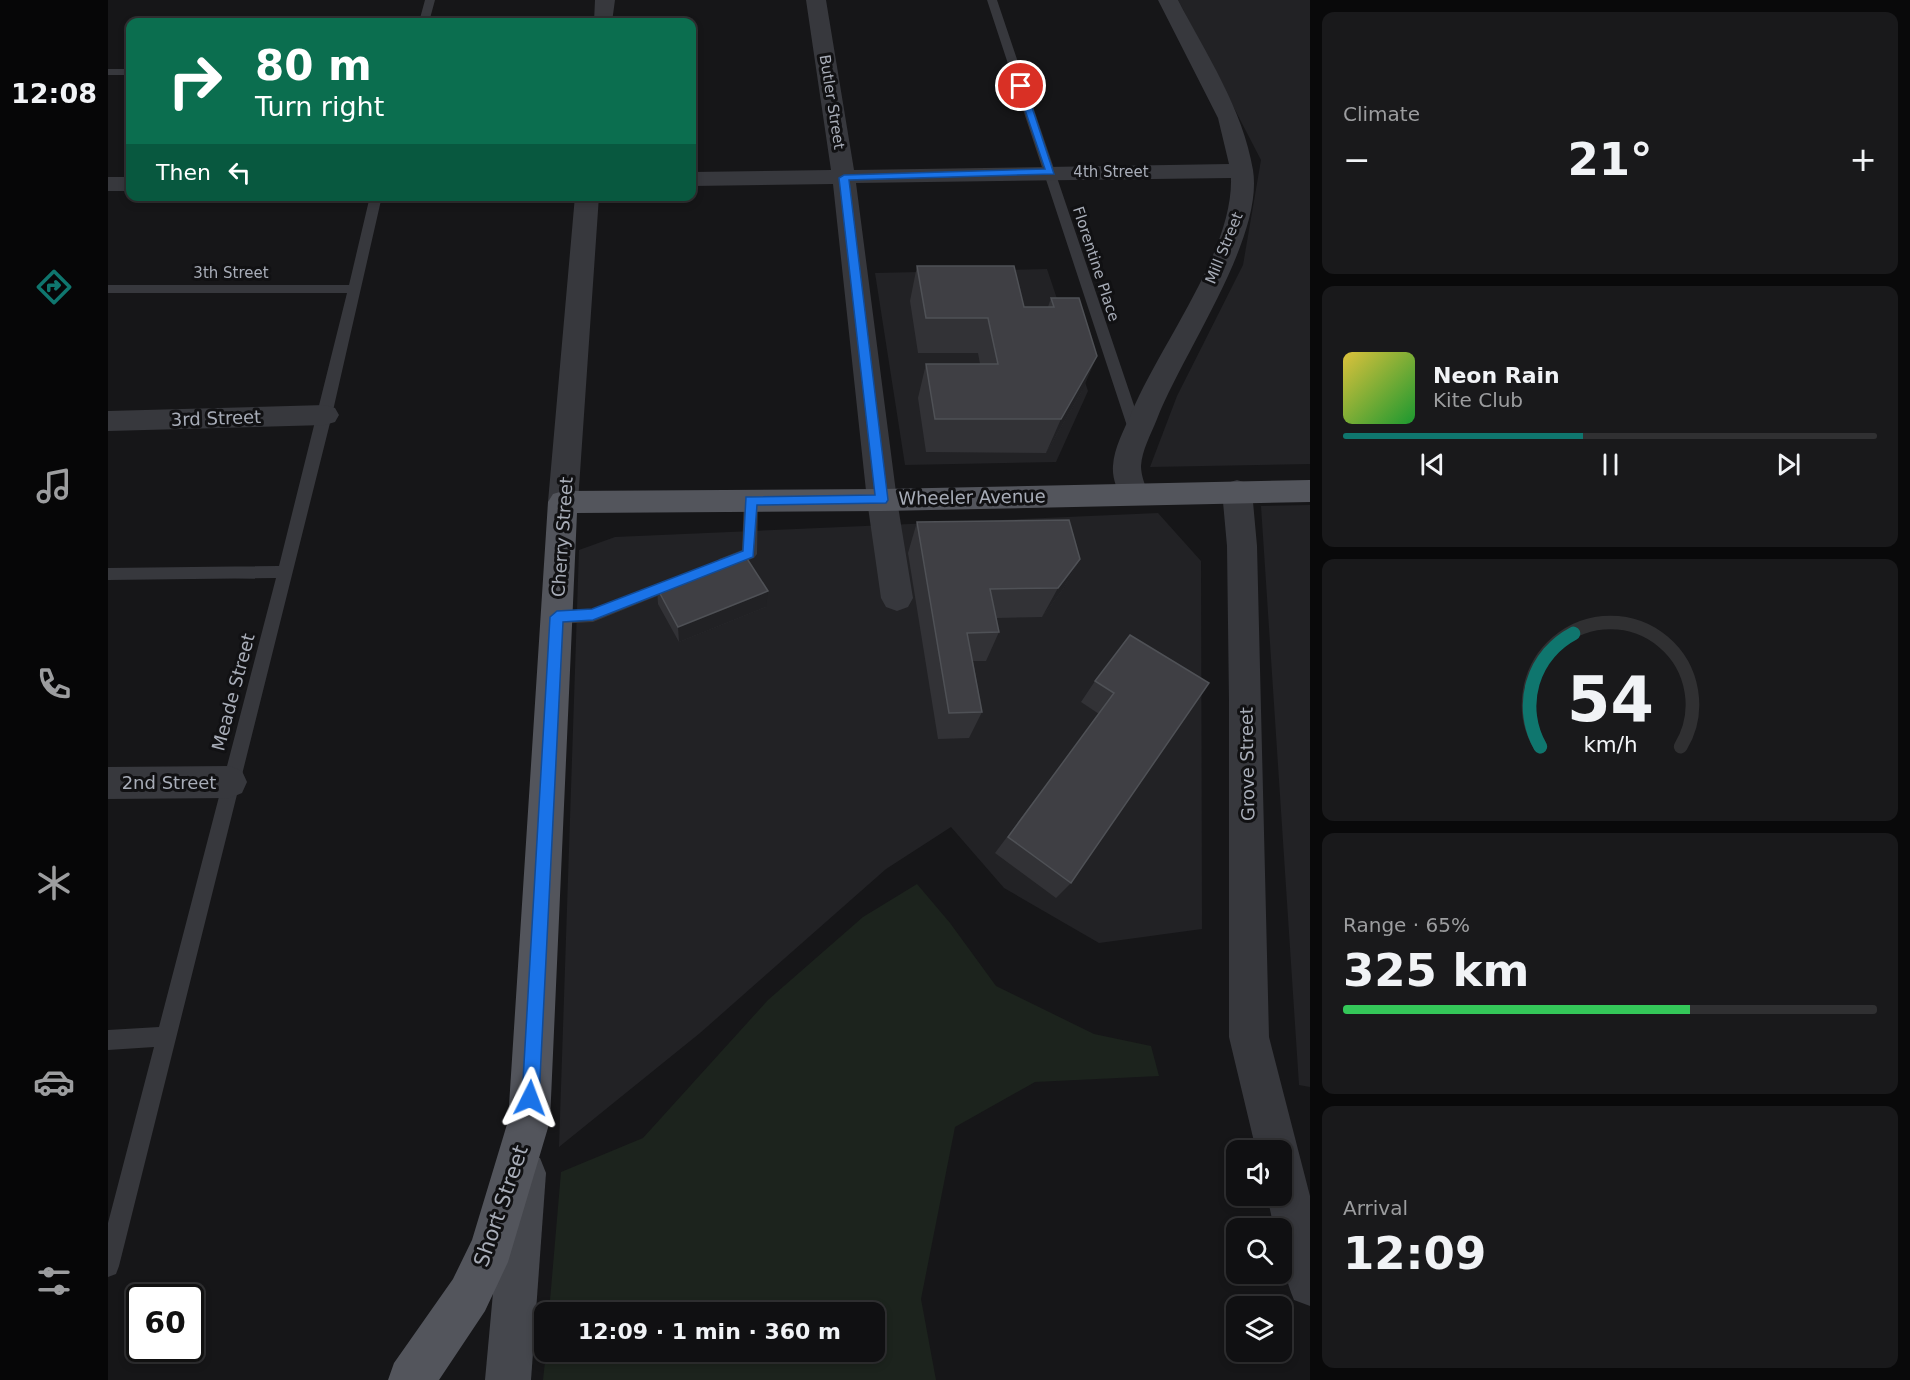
<!DOCTYPE html>
<meta charset="utf-8">
<style>
:root{--surface:#101012;--page:#19191b;--text:#f1f3f6;--muted:#9c9d9f;--line:#303032;--accent:#0f766e}
body{margin:0;font-family:"DejaVu Sans",sans-serif;background:var(--page);color:var(--text);height:100vh;display:flex;flex-direction:column;font-size:22px;white-space:nowrap}
*{box-sizing:border-box;margin:0}
p{font-size:20px;color:var(--muted)}
.icon{flex:none;width:33px;height:33px;fill:none;stroke:currentColor;stroke-width:2;stroke-linecap:round;stroke-linejoin:round}
.map{position:relative;flex:1;overflow:hidden}
.side{display:flex;flex-direction:column;gap:12px;padding:12px;background:#09090a;width:600px}
.side>*{flex:none}
.banner{position:absolute;left:18px;top:18px;width:570px;height:183px;border-radius:12px;box-shadow:0 3px 9px #0003,0 0 0 2px var(--line);background:#0b6e4f;color:#fff;overflow:hidden}
.controls{position:absolute;left:1118px;top:1140px;display:grid;gap:12px}
.controls a{display:grid;place-items:center;width:66px;height:66px;border-radius:12px;background:var(--surface);box-shadow:0 3px 9px #0003,0 0 0 2px var(--line);font-size:30px}
.speed{position:absolute;left:18px;top:1284px;display:flex;gap:12px;font-size:30px;font-weight:700;text-align:center}
.speed>*{display:grid;place-content:center;width:78px;height:78px;border-radius:50%;background:var(--surface);box-shadow:0 3px 9px #0003,0 0 0 2px var(--line);line-height:1}
.speed .limit{border:3px solid #111;border-radius:9px;background:#fff;color:#111}
.pin{position:absolute;display:grid;place-items:center;width:51px;height:51px;color:#fff;margin:-26px;border:3px solid #fff;border-radius:50%;box-shadow:0 2px 6px #0007}
.me{position:absolute;width:66px;margin:-33px;rotate:3deg;stroke-linejoin:round;filter:drop-shadow(0 0 4px #0008)}
.turn{display:flex;align-items:center;gap:21px;height:126px;padding:0 30px;font-size:27px}
.turn .icon{width:78px;height:78px;stroke-width:2.5}
.turn b{display:block;font-size:42px;line-height:51px}
.then{display:flex;align-items:center;height:57px;padding:0 30px;background:#0003;gap:12px;font-size:22px}
.big{font-size:45px;font-weight:700;line-height:1.1}
.side .card{flex:1;display:flex;flex-direction:column;justify-content:center;gap:9px;min-width:0;padding:0 21px;border-radius:12px;background:var(--page)}
.side .dial{align-items:center;gap:0}
.dial svg{height:156px;overflow:visible;fill:none;stroke:var(--line);stroke-width:7;stroke-linecap:round;text-anchor:middle}
.dial text{fill:var(--text);stroke:none}
.song{display:flex;align-items:center;gap:18px}
.cover{width:72px;height:72px;border-radius:9px;background:linear-gradient(135deg,hsl(50 70% 55%),hsl(130 70% 35%))}
.played{height:6px;border-radius:3px;background:linear-gradient(90deg,var(--accent) 45%,var(--line) 45%)}
.keys{display:flex;justify-content:space-around;direction:ltr}
.heat{display:flex;justify-content:space-between;align-items:center;font-size:33px;direction:ltr}
.charge{height:9px;border-radius:4px;background:linear-gradient(90deg,#34c759 65%,var(--line) 0)}
.trip{position:absolute;left:426px;top:1302px;width:351px;height:60px;border-radius:12px;background:var(--surface);box-shadow:0 3px 9px #0003,0 0 0 2px var(--line);font-weight:700;line-height:60px;text-align:center}
main{display:flex;flex:1;min-height:0}
.tab-bar{display:flex;flex-direction:column;width:108px;justify-content:space-around;align-items:center;background:#060607;color:var(--muted)}
.tab-bar .icon{width:42px;height:42px}
.tab-bar .active{color:var(--accent)}
.tab-bar b{font-size:27px;color:var(--text)}
.map>svg:first-child{display:block}
</style>
<main>
<nav class="tab-bar">
<b>12:08</b>
<svg class="icon active" aria-label="directions" viewBox="0 0 24 24"><path d="M12 3l9 9-9 9-9-9zM9 14v-3h6M13 9l2 2-2 2"/></svg>
<svg class="icon" aria-label="music" viewBox="0 0 24 24"><path d="M9 18V5l10-2v13"/><circle cx="6" cy="18" r="3"/><circle cx="16" cy="16" r="3"/></svg>
<svg class="icon" aria-label="phone" viewBox="0 0 24 24"><path d="M5 4h4l2 5-3 2q2 4 5 5l2-3 5 2v4C11 20 4 13 5 4z"/></svg>
<svg class="icon" aria-label="climate" viewBox="0 0 24 24"><path d="M12 3v18M4 7l16 10M4 17L20 7"/></svg>
<svg class="icon" aria-label="car" viewBox="0 0 24 24"><path d="M5 17H2v-5l4-1 3-4h7l3 4 3 1v5h-3M9 17h6M6 11h13"/><circle cx="7" cy="17" r="2"/><circle cx="17" cy="17" r="2"/></svg>
<svg class="icon" aria-label="filters" viewBox="0 0 24 24"><path d="M4 7h16M4 17h16"/><circle cx="9" cy="7" r="2"/><circle cx="15" cy="17" r="2"/></svg>
</nav>
<div class="map">
<svg width="1202" height="1380" viewBox="0 0 1202 1380">
<rect width="100%" height="100%" fill="#161618"/>
<!-- built -->
<path fill="#222225" d="M1070,0h132v464l-160,3 27,-71 66,-131 18,-105z
M939,269l41,122 -32,71 -151,3 -30,-192z
M1202,505v582l-11,-2 -38,-579z
M1050,513l43,48 1,368 -103,14 -95,-55 -53,-61 -65,42 -186,164 -141,114 20,-597 36,-13z"/>
<!-- green -->
<path fill="#1c231d" d="M809,884l33,39 46,63 98,48 57,12 8,30 -124,6 -80,45 -34,172 15,81h-393l3,-28h328v-40h-325l12,-140 82,-34 125,-138 95,-83z"/>
<g fill="none" stroke-linecap="round" stroke-linejoin="round">
<!-- service -->
<path fill="#37383d" fill-rule="evenodd" d="M317,0h10l-6,22h-10z
M879,0h10l147,435 -2,4 -5,1 -7,-5z
M0,69h22v6h-22z
M262,196h12l-50,219 -213,851 -3,8 -8,3v-54l46,-176 -46,3v-20l51,-3 117,-449 -168,2v-12l171,-2 68,-273h-239v-8h241z
M643,494l7,6 -1,54 -3,4 -30,11 -5,-2 -3,-4 3,-4 23,-9 2,-50z
M569,576l5,2 3,4 -3,4 -89,36 -36,2 -6,-2 -2,-5 2,-5 41,-3z"/>
<!-- minor -->
<path fill="#37383d" fill-rule="evenodd" d="M487,0h20l-3,22h-18z
M698,0h20l28,170 375,-6 -11,-46 -60,-118h20c28,54 65,109 75,170 11,69 -70,182 -96,249 -6,15 -15,31 -16,47 0,9 4,19 7,27l-5,8 -10,3 -10,-3c-6,-10 -11,-24 -10,-35 1,-18 11,-36 18,-52 29,-70 102,-162 100,-236l-375,5 41,317 16,98 -5,9 -11,4 -11,-4 -5,-9 -14,-98 -34,-316 -141,2v-14l139,-2z
M0,177h22v14h-22z
M467,196h24l-21,306 -5,8 -10,3 -10,-3 -5,-8z
M217,405l10,3 4,7 -4,7 -10,3 -217,6v-20z
M1129,480l10,3 5,8 5,55 12,491 41,159v110l-16,-6c-10,-24 -13,-46 -13,-72h-7l-7,-32h14v-46h-25l-27,-113v-336l-2,-155 -5,-55 5,-8z
M122,766l12,5 5,11 -5,11 -12,5 -122,1v-32z"/>
<!-- secondary -->
<path fill="#45474d" fill-rule="evenodd" d="M417,1152l15,6 6,15 -15,207h-46l19,-207 6,-15z"/>
<!-- primary -->
<path fill="#53555c" fill-rule="evenodd" d="M1202,480v22l-428,9 -305,2 -27,608 -42,141 -23,49 -46,69h-51l6,-17 59,-84 19,-39 36,-119 40,-619 5,-8 10,-3 319,-2z"/>
</g>
<!-- wall -->
<path fill="#323236" d="M809,266l107,41h24l3,-9 31,93 -36,62 -120,-1 -8,-54 8,-34h54l-2,-11h-60l-8,-52z
M809,522l163,37 -17,30 -21,28 -46,1 3,14 -13,29h-13l9,51 -13,26 -31,1 -30,-186z
M549,588l109,19 -87,35 -21,-38z
M1022,635l-59,248 -15,15 -61,-45 104,-139 -18,-12 14,-21z"/>
<!-- shaded-wall -->
<path fill="#212124" d="M989,356l-15,35 -36,62 15,-34z
M972,559l-17,30 -21,28 16,-29z
M660,591l-2,16 -87,35 -1,-15z"/>
<!-- building -->
<path fill="#3f3f44" stroke="#4f5156" stroke-width="1.5" d="M809,266h97l10,41h30l-3,-9h28l18,58 -36,63h-126l-9,-55h72l-10,-46h-62z
M961,520l11,39 -22,29 -68,1 9,43 -32,1 15,79 -33,1 -32,-191z
M636,554l24,37 -90,36 -21,-39z
M1022,635l79,48 -138,200 -63,-46 106,-144 -19,-12z"/>
<!-- route -->
<path fill="#1a73e8" stroke="#114b97" stroke-width="1.5" d="M913,83l4,3 29,88 -205,6 39,320 -2,3 -129,2 -4,52 -160,63 -30,2 -24,476 -3,6 -6,2 -6,-2 -2,-6 28,-481 7,-6 35,-2 151,-58 3,-54 129,-2 -36,-317 5,-3 201,-6 -28,-83z"/>
<g text-anchor="middle" dominant-baseline="central" stroke-width="6" stroke-linejoin="round" paint-order="stroke">
<!-- far-street labels -->
<g font-size="15" fill="#a8adb8" stroke="#111113">
<text transform="translate(724 102) rotate(81)">Butler Street</text>
<text x="1003" y="172">4th Street</text>
<text transform="translate(1116 248) rotate(-68)">Mill Street</text>
<text transform="translate(988 264) rotate(72)">Florentine Place</text>
<text x="123" y="273">3th Street</text>
</g>
<!-- street labels -->
<g font-size="18" fill="#a8adb8" stroke="#111113">
<text transform="translate(108 418) rotate(-2)">3rd Street</text>
<text transform="translate(864 497) rotate(-1)">Wheeler Avenue</text>
<text transform="translate(454 537) rotate(-86)">Cherry Street</text>
<text transform="translate(125 692) rotate(-75)">Meade Street</text>
<text transform="translate(1139 764) rotate(-91)">Grove Street</text>
<text x="61" y="782">2nd Street</text>
</g>
<!-- near-street labels -->
<g font-size="21" fill="#a8adb8" stroke="#111113">
<text transform="translate(393 1206) rotate(-71)">Short Street</text>
</g>
</g>
</svg>
<div class="controls">
<a><svg class="icon" aria-label="sound" viewBox="0 0 24 24"><path d="M4 9h4l5-4v14l-5-4H4zM17 9q2 3 0 6"/></svg></a>
<a><svg class="icon" aria-label="search" viewBox="0 0 24 24"><circle cx="10" cy="10" r="6"/><path d="M15 15l6 6"/></svg></a>
<a><svg class="icon" aria-label="layers" viewBox="0 0 24 24"><path d="M12 4l9 5-9 5-9-5zM3 14l9 5 9-5"/></svg></a>
</div>
<div class="speed"><div class="limit">60</div></div>
<div class="pin" style="left:913px;top:86px;background:#d93025"><svg class="icon" aria-label="arrive" viewBox="0 0 24 24"><path d="M6 21V4h12l-3 4 3 4H6"/></svg></div>
<svg class="me" style="left:422px;top:1098px" viewBox="-20 -20 40 40"><path d="M0-17L14 15 0 8-14 15z" fill="#1a73e8" stroke="#fff" stroke-width="4"/></svg>
<div class="trip">12:09 · 1 min · 360 m</div>
<div class="banner">
<div class="turn"><svg class="icon" aria-label="right" viewBox="0 0 24 24"><path d="M7 20v-9h11M14 6l5 5-5 5"/></svg><div><b>80 m</b>Turn right</div></div>
<div class="then">Then<svg class="icon" aria-label="left" viewBox="0 0 24 24"><path d="M17 20v-9H6M10 6l-5 5 5 5"/></svg></div>
</div>
</div>
<section class="side">
<div class="card"><p>Climate</p>
<div class="heat"><a>−</a><b class="big">21°</b><a>+</a></div>
</div>
<div class="card">
<div class="song"><i class="cover"></i><div><b>Neon Rain</b><p>Kite Club</p></div></div>
<div class="played"></div>
<div class="keys"><svg class="icon" aria-label="previous" viewBox="0 0 24 24"><path d="M18 5L8 12l10 7zM5 5v14"/></svg><svg class="icon" aria-label="pause" viewBox="0 0 24 24"><path d="M8 5v14M16 5v14"/></svg><svg class="icon" aria-label="next" viewBox="0 0 24 24"><path d="M6 5l10 7-10 7zM19 5v14"/></svg></div>
</div>
<div class="card dial"><svg viewBox="0 0 100 80">
<path d="M14 69A42 42 0 1 1 86 69"/>
<path d="M14 69A42 42 0 0 1 31 11" stroke="#0f766e"/>
<text x="50" y="56" font-size="32" font-weight="700">54</text>
<text x="50" y="72" font-size="11">km/h</text>
</svg></div>
<div class="card"><p>Range · 65%</p><b class="big">325 km</b><div class="charge"></div></div>
<div class="card"><p>Arrival</p><b class="big">12:09</b></div>
</section>
</main>
